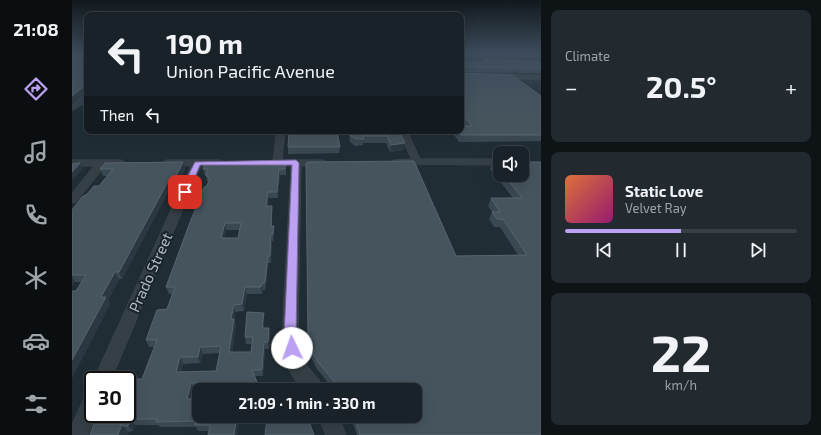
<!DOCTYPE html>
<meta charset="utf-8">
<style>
:root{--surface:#192228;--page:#222a30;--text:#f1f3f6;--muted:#9fa4a8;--line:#373f45;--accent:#bca0f2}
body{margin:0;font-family:"Exo 2",sans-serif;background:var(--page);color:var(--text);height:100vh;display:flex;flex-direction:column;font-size:15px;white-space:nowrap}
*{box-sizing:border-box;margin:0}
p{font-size:13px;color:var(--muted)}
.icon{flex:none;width:22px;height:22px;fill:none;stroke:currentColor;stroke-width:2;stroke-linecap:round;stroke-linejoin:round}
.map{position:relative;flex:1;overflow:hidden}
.side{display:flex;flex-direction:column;gap:10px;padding:10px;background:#0e1316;width:280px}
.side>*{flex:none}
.top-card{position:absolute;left:12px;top:12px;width:380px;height:122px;border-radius:8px;box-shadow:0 4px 16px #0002,0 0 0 1px var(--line);background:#192228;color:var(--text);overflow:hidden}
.fabs{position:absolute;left:421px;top:146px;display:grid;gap:8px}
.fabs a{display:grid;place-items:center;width:36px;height:36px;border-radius:8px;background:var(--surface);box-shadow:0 4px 16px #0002,0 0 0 1px var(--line);font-size:20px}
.speed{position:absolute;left:12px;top:371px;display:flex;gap:8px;font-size:20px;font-weight:700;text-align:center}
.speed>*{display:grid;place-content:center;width:52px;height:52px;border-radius:50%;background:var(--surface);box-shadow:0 4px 16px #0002,0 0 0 1px var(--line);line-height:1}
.speed .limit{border:2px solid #111;border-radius:6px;background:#fff;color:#111}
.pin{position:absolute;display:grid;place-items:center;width:34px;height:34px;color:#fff;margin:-17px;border-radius:8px;box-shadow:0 2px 6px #0006}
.me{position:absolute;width:44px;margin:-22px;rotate:357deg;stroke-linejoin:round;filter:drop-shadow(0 0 3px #0008)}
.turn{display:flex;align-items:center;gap:14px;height:84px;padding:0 16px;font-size:18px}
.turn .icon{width:52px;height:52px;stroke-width:2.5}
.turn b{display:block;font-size:28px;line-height:34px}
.then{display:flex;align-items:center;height:38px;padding:0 16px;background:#0003;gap:8px;font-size:15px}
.big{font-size:30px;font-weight:700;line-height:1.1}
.side .tile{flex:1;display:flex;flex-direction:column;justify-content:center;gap:6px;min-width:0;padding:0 14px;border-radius:8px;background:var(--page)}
.side .dial{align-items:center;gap:0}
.dial b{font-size:52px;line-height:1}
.song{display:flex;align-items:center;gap:12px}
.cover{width:48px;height:48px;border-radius:6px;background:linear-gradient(135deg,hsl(20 70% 55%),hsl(320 70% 35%))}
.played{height:4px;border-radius:2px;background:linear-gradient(90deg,var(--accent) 50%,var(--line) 50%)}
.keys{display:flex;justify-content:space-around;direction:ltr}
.heat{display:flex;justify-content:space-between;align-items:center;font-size:22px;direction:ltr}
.trip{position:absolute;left:120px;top:383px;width:230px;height:40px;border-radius:8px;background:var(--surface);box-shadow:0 4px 16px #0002,0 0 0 1px var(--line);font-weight:700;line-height:40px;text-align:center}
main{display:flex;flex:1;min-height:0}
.tab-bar{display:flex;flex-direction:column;width:72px;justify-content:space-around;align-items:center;background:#0a0e10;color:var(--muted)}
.tab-bar .icon{width:28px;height:28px}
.tab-bar .on{color:var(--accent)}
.tab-bar b{font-size:18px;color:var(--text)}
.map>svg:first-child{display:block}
</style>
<main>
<nav class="tab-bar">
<b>21:08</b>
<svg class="icon on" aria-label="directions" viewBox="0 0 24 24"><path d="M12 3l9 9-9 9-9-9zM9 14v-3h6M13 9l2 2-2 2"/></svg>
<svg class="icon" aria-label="music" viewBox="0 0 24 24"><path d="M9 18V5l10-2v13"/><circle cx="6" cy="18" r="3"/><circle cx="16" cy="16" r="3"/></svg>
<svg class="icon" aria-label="phone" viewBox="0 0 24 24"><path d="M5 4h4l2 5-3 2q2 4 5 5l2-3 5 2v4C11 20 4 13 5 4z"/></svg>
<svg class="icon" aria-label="climate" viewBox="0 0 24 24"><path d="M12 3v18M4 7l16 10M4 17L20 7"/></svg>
<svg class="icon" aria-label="car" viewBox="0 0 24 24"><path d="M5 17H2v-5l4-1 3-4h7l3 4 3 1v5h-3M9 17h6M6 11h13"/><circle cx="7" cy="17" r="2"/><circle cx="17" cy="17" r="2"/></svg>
<svg class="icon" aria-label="filters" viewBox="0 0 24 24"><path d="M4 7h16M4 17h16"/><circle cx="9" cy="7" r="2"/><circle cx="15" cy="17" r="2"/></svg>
</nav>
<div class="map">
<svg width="469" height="435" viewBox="0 0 469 435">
<rect width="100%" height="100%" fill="#212d35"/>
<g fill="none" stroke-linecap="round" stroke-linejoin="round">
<!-- minor casing -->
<g stroke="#3e4850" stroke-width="1">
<path id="minor" d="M426,74l43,2v4l-45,-3 -1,-1z
M12,95h3v6l-15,10v-6z
M205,131h8l-3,29h41l5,3 -5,3h-22l-3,170c1,7 1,16 5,22 5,12 17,20 22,32h-22c-16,-19 -19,-30 -21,-54l9,-170h-22l-5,-3 2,-2 7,-1z
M327,131h8l13,28h80v6l-106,-1 -2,-2 2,-2 17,-1z
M0,160h49l5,3 -5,3h-16l-29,36 -4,1v-10l22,-27h-22z
M95,160h54l5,3 -5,3h-20l-90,214 -18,1 98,-215 -27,-1 -2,-2z
M21,390v24h4l-9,21h-16v-10l14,-32z
M247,416h20l7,19h-20z"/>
</g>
<!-- minor -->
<use href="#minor" fill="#353f46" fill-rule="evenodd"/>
<!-- rail -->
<path stroke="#57646d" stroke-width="1" stroke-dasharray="2 2" stroke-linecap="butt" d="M389,55l80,2"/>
</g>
<!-- wall -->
<path fill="#3a4852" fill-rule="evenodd" d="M412,59l57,3v11h-22l-4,-2 -1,2 -52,-1v1l79,23v45l-82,1 -7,-10 1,-1h8l4,-5 -4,-5v-60l21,2z
M276,131h51l5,19 -14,2 -4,-9h-23v2l-8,1 -5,-4z
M216,147h52l-1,6 -51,1z
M111,162l2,7 -7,14h-5l-51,96h-3l-11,21 2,4 -38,74v-87h4l6,-9h-7l-3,4v-76l15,-16 12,-8 9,-10h-5l-3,-7z
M421,162h7v13h22l19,260h-184l-7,-19h65v-26h-81l-17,-21 -6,-12 -3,-13 -2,-181 150,93 62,-1 -18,-28h-6l-5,-8 3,-7 -4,-6 3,-8h22l-23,-29z
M214,168v7h-6l-2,23h-9l-1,8h4v20h2v7l-1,8h-1l-1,22h-3l-3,27h-2l-1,4h-15l-3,17 -9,1 -1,7 2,7 -4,26h19l1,-8h-6l-1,-7 19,-24v15l6,7 -1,14h-4l-2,27h-8l4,13 -1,1h-55v-1h-9l-3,10 8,17h41l-3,19 -28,-4h-11l-2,-4h-36l-2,-2h-23l-2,6 -5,1 1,1 -10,-9 23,-45 12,-32h-5l-3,-7 21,-31 5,-15h-3l-3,-7 42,-105 -1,-1 -1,-5h-1l-2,-7zM154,230h14l-2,8h-14zM148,353l-4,18 -35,1 2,-8 17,-1 3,-9z
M234,416l-40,8h-3l-1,-6z"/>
<!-- shaded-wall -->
<path fill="#2b3841" d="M14,55l1,5 -5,2 -2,-3v-2z
M15,84v8l-15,11v-7z
M333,143l-1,7 -14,2 1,-7z
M111,162l2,7 -7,14 -2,-7z
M8,163l3,6 -11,11v-8z
M207,169l1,6 -2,23 -1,-6z
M99,176l2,7 -51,96 -3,-7z
M196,192l1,6 -2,15 -1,-7z
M153,223l1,7 -4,15 -1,-7z
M202,226v7l-1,8v-7z
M199,234l1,7 -1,22 -1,-7z
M196,256v7l-3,27v-7z
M43,272l4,7 -11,21 2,4 -38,74v-18l29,-63z
M0,277l3,5 -3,4z
M190,283l1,7 -1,4 -1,-7z
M173,287l2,7 -3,17 -2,-7z
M162,305l1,7 -2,14 -2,-7z
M192,313v6l-1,16 -1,-7z
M162,319l2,7 -5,33 -2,-7z
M197,328l1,7 -1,14 -1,-7z
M192,342l1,7 -2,27 -1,-6z
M128,347l3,7 -3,9 -2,-6z
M108,357l3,7 -4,14 -3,-6z
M185,382l2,7 -1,1h-1z
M119,383l3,6 -4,16 -3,-6z
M165,416h3l-3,19h-3z
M58,419l5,6 -2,6 -5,-5z
M50,424l7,9 -1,2h-10z"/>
<!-- building -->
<path fill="#46545e" stroke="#57646e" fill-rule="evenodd" d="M0,54h15v30l-15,12zM14,55v6l-6,-2v-2z
M412,59l57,3v6h-20l-4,-2 -1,2 -54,-1 -1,1v-7l27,2z
M389,68l1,5 50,2 29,21v39h-80l-3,-4h3v-5h11l-11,-13z
M217,131h48l3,16h-52z
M278,131h49l6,12 -14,2 -4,-9h-24l1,3h-8l-5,-3z
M342,161l42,95 71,-1 -24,-36h-6l-5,-7h8l-9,-14h31l-18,-23h18v-13h19v273h-181l-6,-19h61v-26h-74l-23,-28 -7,-12 -3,-13 -2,-174 3,-1z
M111,162l-7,14h-5l-52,96h-4l-14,25h5l-34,63v-69h4l10,-16h-14v-65l10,-13 5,-3 7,-8h5l14,-17h-13l5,-6z
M134,162h80l-1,7h-6l-2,23h-9l-2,14h6l-1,20h3l-1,8h-2l-1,22h-2l-3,27h-3l-1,4h-16l-3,17 -8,1 -3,14h3l-5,33h22l2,-15h-8l2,-25 17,1 -2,15h7l-1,14h-4l-2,28h-10l5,12v5h-15l-1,3h-38l2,-7h-14l-4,16h12v17h38l-3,19h-26l2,-10h-15l1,-4 -40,1 1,-3h-27l-2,7h-5l-1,-2h-3l4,-10h4v-11l9,-24h6l15,-39h-11l11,-30 10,-1 8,-22h-9l23,-62 15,-38h2l4,-8 -4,-4 2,-6h-5zM153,223h16l-3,15h-17zM149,346l-5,25 -40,1 4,-15h18l2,-10z
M421,162h7v8z
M8,163l-8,9v-8z
M190,416h44l4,8 4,11h-49l2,-17h-5z
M22,424h28l-4,11h-28z"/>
<!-- sky -->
<linearGradient id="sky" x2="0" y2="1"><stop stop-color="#12191d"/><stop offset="0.47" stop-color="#3d4c5c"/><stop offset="1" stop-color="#3d4c5c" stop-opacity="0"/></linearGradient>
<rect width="469" height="114" fill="url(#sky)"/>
<!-- route -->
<path fill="#bca0f2" stroke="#7a689d" d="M224,160l3,3 -3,173 2,12 -2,4 -4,2 -5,-2 -3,-16 8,-171h-92l-12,29h-3l-5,-2 15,-30z"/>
<g text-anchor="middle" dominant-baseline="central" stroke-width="4" stroke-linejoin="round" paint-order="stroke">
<!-- street labels -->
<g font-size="15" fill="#afbac3" stroke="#1a242b">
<text transform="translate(78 272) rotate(-66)">Prado Street</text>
</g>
</g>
</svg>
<div class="fabs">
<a><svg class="icon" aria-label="sound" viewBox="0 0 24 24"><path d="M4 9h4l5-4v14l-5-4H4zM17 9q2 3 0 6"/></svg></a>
</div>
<div class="speed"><div class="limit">30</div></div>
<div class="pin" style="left:113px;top:192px;background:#d93025"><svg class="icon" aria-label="arrive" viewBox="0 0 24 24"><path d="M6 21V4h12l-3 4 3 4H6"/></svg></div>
<svg class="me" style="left:220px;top:348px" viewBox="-20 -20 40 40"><circle r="19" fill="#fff"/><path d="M0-13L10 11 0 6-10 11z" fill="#bca0f2"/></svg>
<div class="trip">21:09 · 1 min · 330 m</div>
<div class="top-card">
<div class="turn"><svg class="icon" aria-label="left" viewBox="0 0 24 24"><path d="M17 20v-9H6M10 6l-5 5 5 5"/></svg><div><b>190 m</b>Union Pacific Avenue</div></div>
<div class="then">Then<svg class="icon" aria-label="left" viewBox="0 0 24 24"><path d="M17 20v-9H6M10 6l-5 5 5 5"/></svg></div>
</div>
</div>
<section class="side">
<div class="tile"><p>Climate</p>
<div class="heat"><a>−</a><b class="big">20.5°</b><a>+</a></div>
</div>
<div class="tile">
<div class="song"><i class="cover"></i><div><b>Static Love</b><p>Velvet Ray</p></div></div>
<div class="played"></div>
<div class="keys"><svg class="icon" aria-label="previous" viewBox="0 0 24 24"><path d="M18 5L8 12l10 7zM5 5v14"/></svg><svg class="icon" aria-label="pause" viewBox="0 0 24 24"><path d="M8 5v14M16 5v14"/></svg><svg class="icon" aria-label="next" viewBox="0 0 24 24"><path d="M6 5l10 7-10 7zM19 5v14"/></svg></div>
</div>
<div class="tile dial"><b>22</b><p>km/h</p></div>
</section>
</main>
